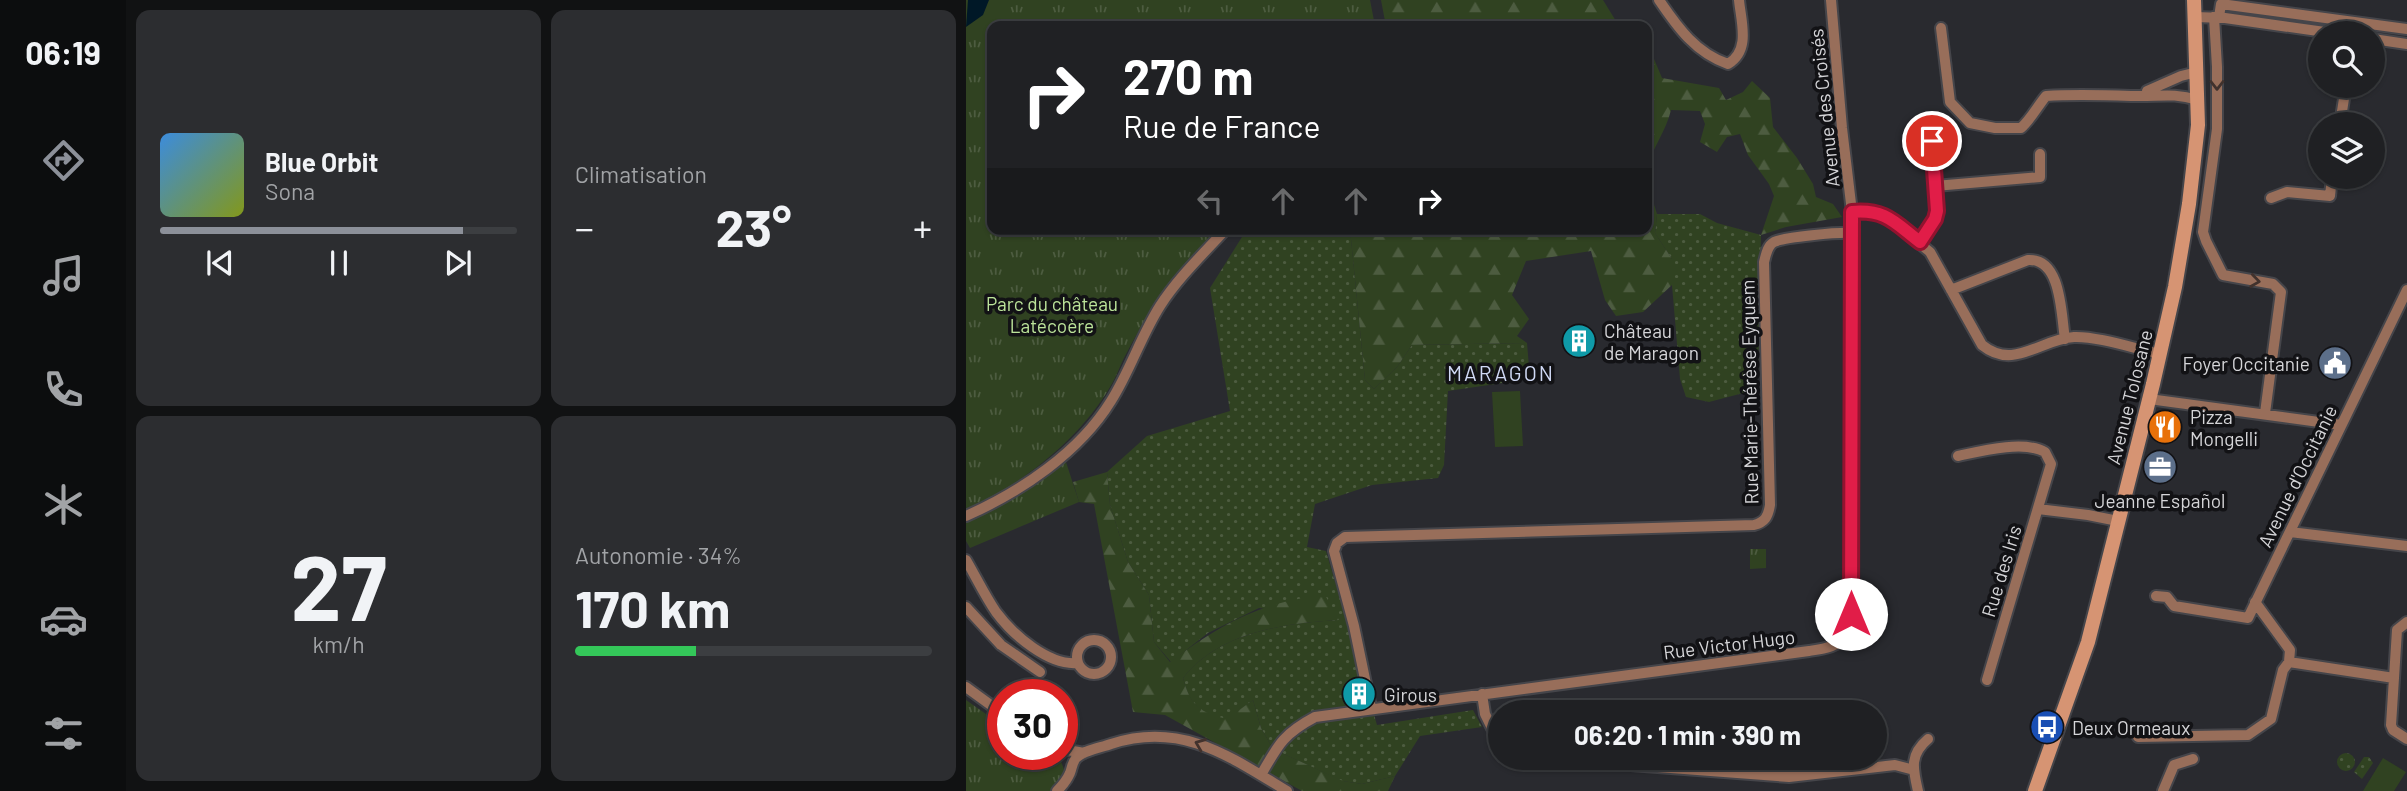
<!DOCTYPE html>
<html lang="fr">
<meta charset="utf-8">
<style>
:root{--surface:#1f2023;--page:#2c2d30;--text:#f1f3f6;--muted:#a1a3a6;--line:#3c3e41;--accent:#8c9099}
body{margin:0;font-family:Barlow,sans-serif;background:var(--page);color:var(--text);height:100vh;display:flex;flex-direction:column;font-size:26px;white-space:nowrap}
*{box-sizing:border-box;margin:0}
p{font-size:23px;color:var(--muted)}
.icon{flex:none;width:38px;height:38px;fill:none;stroke:currentColor;stroke-width:2;stroke-linecap:round;stroke-linejoin:round}
.map{position:relative;flex:1;overflow:hidden}
.panel{display:flex;flex-direction:column;gap:10px;padding:10px;background:#111213;width:840px}
.panel>*{flex:none}
.guide{position:absolute;left:21px;top:21px;width:665px;height:214px;border-radius:14px;box-shadow:0 2px 5px #0004,0 0 0 2px var(--line);background:#202124;color:#fff;overflow:hidden}
.controls{position:absolute;left:1342px;top:21px;display:grid;gap:14px}
.controls a{display:grid;place-items:center;width:77px;height:77px;border-radius:50%;background:var(--surface);box-shadow:0 2px 5px #0004,0 0 0 2px var(--line);font-size:35px}
.speed{position:absolute;left:21px;top:679px;display:flex;gap:14px;font-size:35px;font-weight:700;text-align:center}
.speed>*{display:grid;place-content:center;width:91px;height:91px;border-radius:50%;background:var(--surface);box-shadow:0 2px 5px #0004,0 0 0 2px var(--line);line-height:1}
.speed .limit{border:10px solid #d22;background:#fff;color:#111}
.pin{position:absolute;display:grid;place-items:center;width:60px;height:60px;color:#fff;margin:-30px;border:4px solid #fff;border-radius:50%;box-shadow:0 2px 7px #0007}
.me{position:absolute;width:77px;margin:-38px;rotate:0deg;stroke-linejoin:round;filter:drop-shadow(0 0 5px #0008)}
.turn{display:flex;align-items:center;gap:24px;height:147px;padding:0 21px;font-size:32px}
.turn .icon{width:91px;height:91px;stroke-width:2.5}
.turn b{display:block;font-size:49px;line-height:60px}
.lanes{display:flex;align-items:center;height:66px;padding:0 21px;background:#0003;justify-content:center;gap:35px;direction:ltr}
.lanes .off{opacity:.35}
.big{font-size:52px;font-weight:700;line-height:1.1}
.panel .widget{flex:1;display:flex;flex-direction:column;justify-content:center;gap:10px;min-width:0;padding:0 24px;border-radius:14px;background:var(--page)}
.panel .dial{align-items:center;gap:0}
.dial b{font-size:91px;line-height:1}
.song{display:flex;align-items:center;gap:21px}
.cover{width:84px;height:84px;border-radius:10px;background:linear-gradient(135deg,hsl(210 70% 55%),hsl(70 70% 35%))}
.played{height:7px;border-radius:4px;background:linear-gradient(90deg,var(--accent) 85%,var(--line) 85%)}
.keys{display:flex;justify-content:space-around;direction:ltr}
.heat{display:flex;justify-content:space-between;align-items:center;font-size:38px;direction:ltr}
.charge{height:10px;border-radius:5px;background:linear-gradient(90deg,#34c759 34%,var(--line) 0)}
.panel .tiles{flex:1;display:grid;gap:10px;grid-template-columns:repeat(2,1fr)}
.trip{position:absolute;left:522px;top:700px;width:399px;height:70px;border-radius:35px;background:var(--surface);box-shadow:0 2px 5px #0004,0 0 0 2px var(--line);font-weight:700;line-height:70px;text-align:center}
main{display:flex;flex:1;min-height:0}
.menu{display:flex;flex-direction:column;width:126px;justify-content:space-around;align-items:center;background:#0c0d0e;color:var(--muted)}
.menu .icon{width:49px;height:49px}
.menu .current{color:var(--accent)}
.menu b{font-size:32px;color:var(--text)}
.map>svg:first-child{display:block}
</style>
<main>
<nav class="menu">
<b>06:19</b>
<svg class="icon current" aria-label="directions" viewBox="0 0 24 24"><path d="M12 3l9 9-9 9-9-9zM9 14v-3h6M13 9l2 2-2 2"/></svg>
<svg class="icon" aria-label="music" viewBox="0 0 24 24"><path d="M9 18V5l10-2v13"/><circle cx="6" cy="18" r="3"/><circle cx="16" cy="16" r="3"/></svg>
<svg class="icon" aria-label="phone" viewBox="0 0 24 24"><path d="M5 4h4l2 5-3 2q2 4 5 5l2-3 5 2v4C11 20 4 13 5 4z"/></svg>
<svg class="icon" aria-label="climate" viewBox="0 0 24 24"><path d="M12 3v18M4 7l16 10M4 17L20 7"/></svg>
<svg class="icon" aria-label="car" viewBox="0 0 24 24"><path d="M5 17H2v-5l4-1 3-4h7l3 4 3 1v5h-3M9 17h6M6 11h13"/><circle cx="7" cy="17" r="2"/><circle cx="17" cy="17" r="2"/></svg>
<svg class="icon" aria-label="filters" viewBox="0 0 24 24"><path d="M4 7h16M4 17h16"/><circle cx="9" cy="7" r="2"/><circle cx="15" cy="17" r="2"/></svg>
</nav>
<section class="panel">
<div class="tiles">
<div class="widget">
<div class="song"><i class="cover"></i><div><b>Blue Orbit</b><p>Sona</p></div></div>
<div class="played"></div>
<div class="keys"><svg class="icon" aria-label="previous" viewBox="0 0 24 24"><path d="M18 5L8 12l10 7zM5 5v14"/></svg><svg class="icon" aria-label="pause" viewBox="0 0 24 24"><path d="M8 5v14M16 5v14"/></svg><svg class="icon" aria-label="next" viewBox="0 0 24 24"><path d="M6 5l10 7-10 7zM19 5v14"/></svg></div>
</div>
<div class="widget"><p>Climatisation</p>
<div class="heat"><a>−</a><b class="big">23°</b><a>+</a></div>
</div>
<div class="widget dial"><b>27</b><p>km/h</p></div>
<div class="widget"><p>Autonomie · 34%</p><b class="big">170 km</b><div class="charge"></div></div>
</div>
</section>
<div class="map">
<svg width="1441" height="791" viewBox="0 0 1441 791">
<defs>
<pattern id="grass-dots" width="8" height="8" patternUnits="userSpaceOnUse" patternTransform="scale(1.75)"><rect width="8" height="8" fill="#304221"/><path d="M2 2h.1M6 6h.1" fill="none" stroke="#4d5c40" stroke-width="1.8" stroke-linecap="round"/></pattern>
<pattern id="forest-firs" width="22" height="20" patternUnits="userSpaceOnUse" patternTransform="scale(1.75)"><rect width="22" height="20" fill="#304221"/><path d="M5 1l3.5 6h-7zM16 11l3.5 6h-7z" fill="#4d5c40"/></pattern>
<pattern id="park-tufts" width="24" height="20" patternUnits="userSpaceOnUse" patternTransform="scale(1.75)"><rect width="24" height="20" fill="#304221"/><path d="M3 7l-1-3M5 7V3M7 7l1-3M15 17l-1-3M17 17v-4M19 17l1-3" fill="none" stroke="#4d5c40"/></pattern>
</defs>
<rect width="100%" height="100%" fill="#292a2f"/>
<!-- grass -->
<path fill="url(#grass-dots)" d="M691,214h43l17,9 44,12 -3,143 -7,13 -42,11 -23,-5 -6,-18 -8,-94v-26l-17,-26z
M281,229h103l15,151 9,9 23,-22 15,-22 115,-2 3,36 -82,12 -4,74 -6,13 -66,7 -57,19 -8,43 19,4 51,174 96,-15 9,17 -62,9 -25,40 -33,8 -20,-3 -69,-32 -12,-21 -8,-28 -26,20c-27,-7 -37,-14 -44,-42 35,-45 101,-55 155,-58l-79,-12 -51,25 -37,29 -17,-20 -5,-47 -21,-33 -18,-57 -3,-33 40,-36 83,-25 -20,-123z
M1371 762a9 9 0 1 1 18 0a9 9 0 1 1-18 0Z
M1398,757h5l4,6 -11,16 -8,-7z"/>
<!-- forest -->
<path fill="url(#forest-firs)" d="M415,0h222l16,26h-188l-46,-5z
M683,47l13,31 57,10 7,12 17,-8 9,-11 18,17 3,29 24,31 16,26 3,13 17,7 9,13 -56,10 -25,8 13,-39 -5,-12 -21,-29 -8,-21 -13,3 -10,15 -17,-10 5,-18 -5,-13 -29,-1c-5,21 -18,37 -24,58v-119z
M681,182l10,32 -2,19 17,26v26l-29,27 -27,4 -11,-16 -14,-49 -65,10 -14,34 17,24 -12,17 10,7 -115,2 -15,22 -23,22 -9,-9 -15,-151h297z
M141,472l3,33 18,57 21,33 5,47 16,20c52,-39 90,-60 155,-67l14,25c-54,3 -120,12 -156,58 7,27 17,35 44,41l26,-19 8,28 12,21 70,32 19,3 33,-8 -7,15h-86l-137,-76 -32,-3 -39,-208 -15,-2 -6,-20z"/>
<!-- park -->
<path fill="url(#park-tufts)" d="M0,0h404l5,26h-383v203h225c-19,23 -42,45 -58,69 -13,20 -25,40 -35,60 -5,10 -8,20 -14,29 -31,53 -89,98 -144,123z
M99,459l14,43 -109,46 -4,-7v-22z
M784,549h16v19l-16,1z
M0,700l37,26v28h53l3,2 7,19 -15,16h-85z"/>
<!-- pitch -->
<path fill="#304221" d="M554,391l3,55 -28,1 -3,-55z
M1417,758l23,14 -12,19h-31z"/>
<!-- water -->
<path fill="#001827" d="M2,0h21l-6,15 -17,12z"/>
<g fill="none" stroke-linecap="round" stroke-linejoin="round">
<!-- street casing -->
<g stroke="#45454a" stroke-width="14">
<path id="street" d="M693,0c19,28 37,53 69,64 23,-14 13,-42 11,-64
M1229,17l30,1 107,15
M1248,17l3,50v62l-14,103 3,9 17,34 50,9 8,8 -16,121
M1253,17l2,-13 186,25
M975,28l9,74 20,21 25,5h26c10,-9 16,-21 25,-32 29,-2 57,-1 87,0 26,1 38,-4 65,4
M1407,39l34,5
M1181,91l34,-15 16,-4
M1374,124l6,-38
M969,186l105,-9v-23
M1305,198l16,-6 43,4 2,-19
M886,212h24l16,9 38,31 52,93c32,26 58,-6 92,-8 23,-1 62,12 86,17
M954,242l15,-23 2,-8 -5,-70
M985,290l77,-30c34,-2 33,55 37,79
M1183,399l192,26
M992,456c23,-5 66,-16 87,-4l6,12 -64,216
M1072,509l50,6 30,6
M0,516c54,-24 113,-63 145,-115 19,-30 30,-65 49,-95 18,-28 43,-52 66,-77
M1324,532l117,14
M0,560c10,17 19,36 30,52 17,23 53,54 82,51
M1190,596l11,1 7,9 74,12 159,-328
M0,607l35,38 39,27
M111 657a17 17 0 1 1 34 0a17 17 0 1 1-34 0Z
M1323,662l105,16 -3,47 2,5 14,9
M1428,678l3,-48 10,-8
M0,687l37,27
M516,694l3,20 15,30
M405,708l-17,-82 -20,-75 3,-8 8,-6 409,-12c11,-3 14,-8 16,-20l-6,-243c2,-7 3,-16 10,-20 10,-5 65,-10 78,-9
M1172,737l110,-2 23,-16 12,-49 6,-8 1,-12 -35,-48
M96,749l22,4
M572,758l251,19 106,-12 19,5
M295,775c17,-30 22,-41 54,-58l494,-66c13,-2 31,-4 38,-17 8,-14 3,-52 4,-69 3,-105 1,-211 2,-317l-1,-36 -10,-84 -11,-128
M91,791c5,-5 10,-11 13,-18 2,-5 2,-10 6,-15 8,-8 24,-10 35,-14 70,-23 118,12 176,47
M952,791c-5,-22 -9,-36 10,-52
M1197,791l11,-26 19,-6"/>
</g>
<!-- secondary casing -->
<g stroke="#45454a" stroke-width="18">
<path id="secondary" d="M1069,791l53,-149 65,-258 22,-97 14,-83 9,-79 -4,-125"/>
</g>
<!-- street -->
<use href="#street" stroke="#986e5a" stroke-width="10"/>
<!-- secondary -->
<use href="#secondary" stroke="#d69473" stroke-width="14"/>
</g>
<!-- one-way arrows -->
<defs><path id="oneway-chevron" d="M-2-3.5L2.5 0L-2 3.5" fill="none" stroke-width="1.6" stroke-linecap="round" stroke-linejoin="round" transform="scale(1.75)"/></defs>
<g stroke="#41322d">
<use href="#oneway-chevron" transform="translate(1251 85) rotate(90)"/>
<use href="#oneway-chevron" transform="translate(1289 281) rotate(8)"/>
<use href="#oneway-chevron" transform="translate(234 744) rotate(-158)"/>
</g>
<g fill="none" stroke-linecap="round" stroke-linejoin="round">
<!-- route casing -->
<g stroke="#92132f" stroke-width="18">
<path id="route" d="M885,614l1,-402c34,-3 43,11 68,30l15,-23 2,-8 -5,-70"/>
</g>
<!-- route -->
<use href="#route" stroke="#e11d48" stroke-width="12"/>
</g>
<!-- icons -->
<defs>
<g id="building-disc" transform="scale(1.75)"><circle r="9.5" fill="#0f9aa8" stroke="#121215"/><path d="M-4-6H4V6H1V3H-1V6H-4ZM-2.5-4.3h1.7v1.8h-1.7ZM.8-4.3h1.7v1.8H.8ZM-2.5-1h1.7V.8h-1.7ZM.8-1h1.7V.8H.8Z" fill="#fff"/></g>
<g id="civic-disc" transform="scale(1.75)"><circle r="9.5" fill="#5c6f8a" stroke="#121215"/><path d="M-.6-6.5H3V-4.5H.6V-3L4-1V1h2V6H-6V1h2V-1L-.6-3ZM-1.2 2.5V6h2.4V2.5Z" fill="#fff"/></g>
<g id="restaurant-disc" transform="scale(1.75)"><circle r="9.5" fill="#e8710a" stroke="#121215"/><path d="M-5-6h1v4h1v-4h1v4h1v-4h1v5L-1.5 .5V6h-2V.5L-5-1ZM5-6V6H3V1.5H1.5Q1.5-4 5-6Z" fill="#fff"/></g>
<g id="office-disc" transform="scale(1.75)"><circle r="9.5" fill="#5c6f8a" stroke="#121215"/><path d="M-6-3h4V-5.5h4V-3h4V5H-6ZM-1-4.5V-3h2v-1.5ZM-6 0V1H6V0Z" fill="#fff"/></g>
<g id="bus-disc" transform="scale(1.75)"><circle r="9.5" fill="#1a4fb4" stroke="#121215"/><path d="M-5-6H5V4H4V6H2V4H-2V6H-4V4H-5ZM-3.5-4V0h7V-4ZM-3.5 1.2v1.5H-2V1.2ZM2 1.2v1.5H3.5V1.2Z" fill="#fff"/></g>
</defs>
<g fill-rule="evenodd">
<use href="#building-disc" x="613" y="341"/>
<use href="#civic-disc" x="1369" y="363"/>
<use href="#restaurant-disc" x="1199" y="427"/>
<use href="#office-disc" x="1194" y="467"/>
<use href="#building-disc" x="393" y="694"/>
<use href="#bus-disc" x="1081" y="727"/>
</g>
<g text-anchor="middle" dominant-baseline="central" stroke-width="7" stroke-linejoin="round" paint-order="stroke">
<!-- street labels -->
<g font-size="19" fill="#d5d5d8" stroke="#121215">
<text transform="translate(858 108) rotate(-96)">Avenue des Croisés</text>
<text transform="translate(783 392) rotate(-91)">Rue Marie-Thérèse Eyquem</text>
<text transform="translate(1163 397) rotate(-76)">Avenue Tolosane</text>
<text transform="translate(1331 476) rotate(-64)">Avenue d'Occitanie</text>
<text transform="translate(1035 571) rotate(-73)">Rue des Iris</text>
<text transform="translate(763 644) rotate(-7)">Rue Victor Hugo</text>
</g>
<!-- park labels -->
<g font-size="19" fill="#bce49a" stroke="#121215">
<text x="86" y="303">Parc du château<tspan x="86" dy="22">Latécoère</tspan></text>
</g>
<!-- poi labels -->
<g font-size="19" fill="#d5d5d8" stroke="#121215" text-anchor="start">
<text x="638" y="330">Château<tspan x="638" dy="22">de Maragon</tspan></text>
<text x="1344" y="363" text-anchor="end">Foyer Occitanie</text>
<text x="1224" y="416">Pizza<tspan x="1224" dy="22">Mongelli</tspan></text>
<text x="1194" y="500" text-anchor="middle">Jeanne Español</text>
<text x="418" y="694">Girous</text>
<text x="1106" y="727">Deux Ormeaux</text>
</g>
<!-- neighbourhood labels -->
<g font-size="21" letter-spacing="2" fill="#d0d9f5" stroke="#121215">
<text x="535" y="372">MARAGON</text>
</g>
</g>
</svg>
<div class="controls">
<a><svg class="icon" aria-label="search" viewBox="0 0 24 24"><circle cx="10" cy="10" r="6"/><path d="M15 15l6 6"/></svg></a>
<a><svg class="icon" aria-label="layers" viewBox="0 0 24 24"><path d="M12 4l9 5-9 5-9-5zM3 14l9 5 9-5"/></svg></a>
</div>
<div class="speed"><div class="limit">30</div></div>
<div class="pin" style="left:966px;top:141px;background:#d93025"><svg class="icon" aria-label="arrive" viewBox="0 0 24 24"><path d="M6 21V4h12l-3 4 3 4H6"/></svg></div>
<svg class="me" style="left:885px;top:614px" viewBox="-20 -20 40 40"><circle r="19" fill="#fff"/><path d="M0-13L10 11 0 6-10 11z" fill="#e11d48"/></svg>
<div class="trip">06:20 · 1 min · 390 m</div>
<div class="guide">
<div class="turn"><svg class="icon" aria-label="right" viewBox="0 0 24 24"><path d="M7 20v-9h11M14 6l5 5-5 5"/></svg><div><b>270 m</b>Rue de France</div></div>
<div class="lanes"><svg class="icon off" aria-label="left" viewBox="0 0 24 24"><path d="M17 20v-9H6M10 6l-5 5 5 5"/></svg><svg class="icon off" aria-label="ahead" viewBox="0 0 24 24"><path d="M12 20V5M6 11l6-6 6 6"/></svg><svg class="icon off" aria-label="ahead" viewBox="0 0 24 24"><path d="M12 20V5M6 11l6-6 6 6"/></svg><svg class="icon" aria-label="right" viewBox="0 0 24 24"><path d="M7 20v-9h11M14 6l5 5-5 5"/></svg></div>
</div>
</div>
</main>
